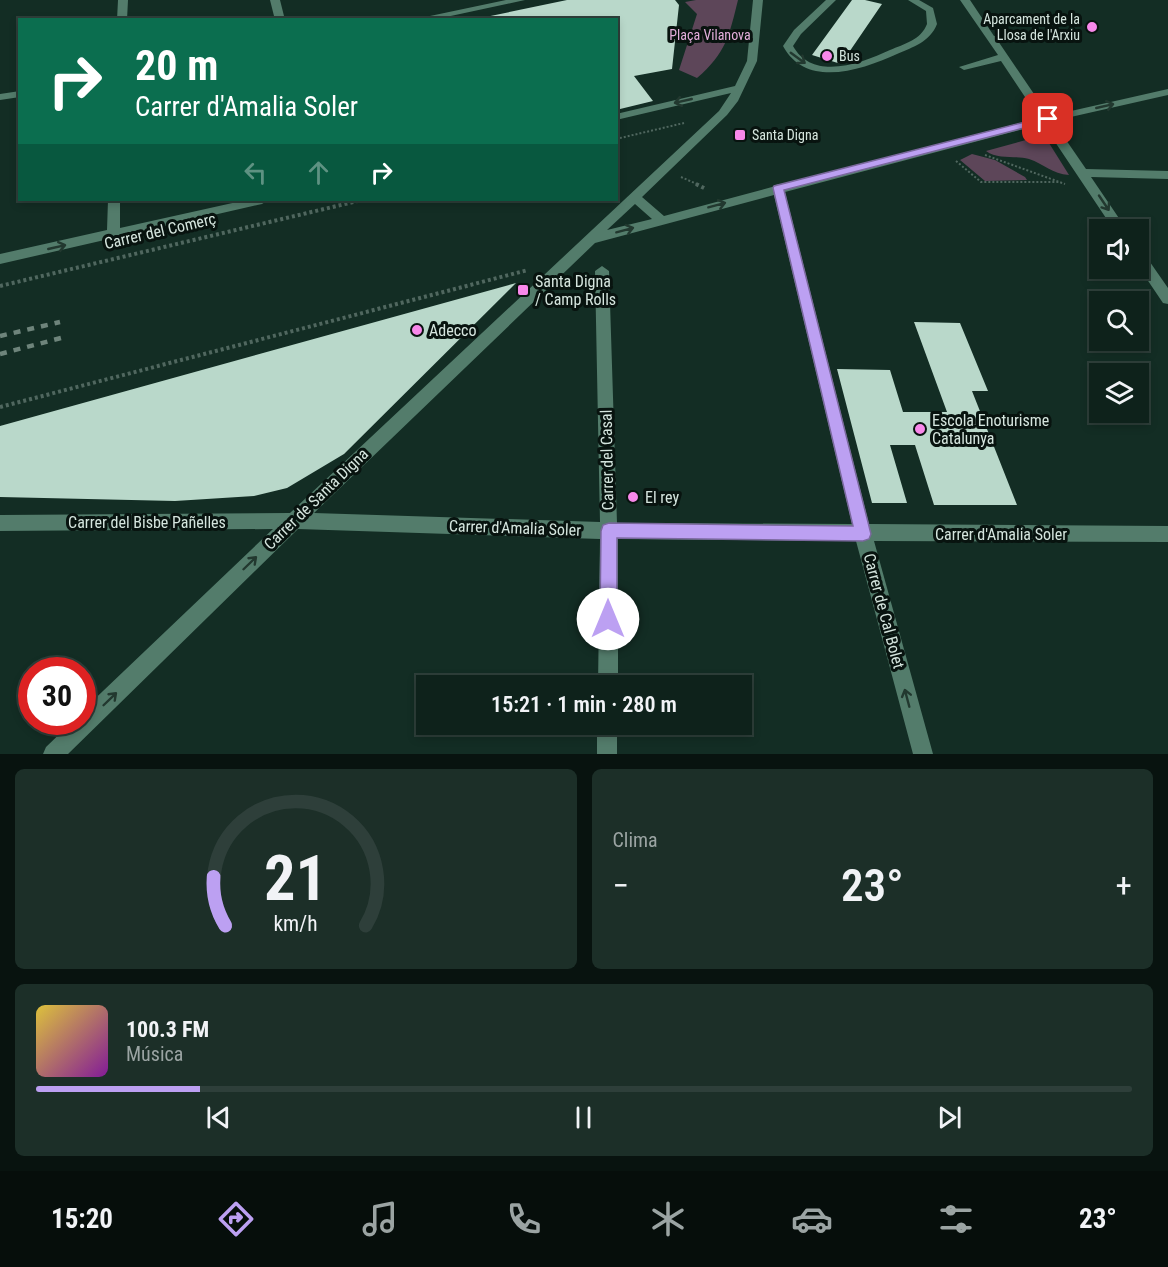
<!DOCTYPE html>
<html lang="es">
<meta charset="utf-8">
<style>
:root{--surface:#0e221b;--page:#1c2f28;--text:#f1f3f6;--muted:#9ba4a3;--line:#2e3f3a;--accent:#bca0f2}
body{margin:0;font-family:"Roboto Condensed",sans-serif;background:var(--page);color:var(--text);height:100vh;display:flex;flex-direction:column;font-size:22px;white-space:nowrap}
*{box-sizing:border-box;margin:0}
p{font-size:20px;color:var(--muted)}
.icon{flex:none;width:33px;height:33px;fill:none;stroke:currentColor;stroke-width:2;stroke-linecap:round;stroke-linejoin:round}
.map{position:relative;height:754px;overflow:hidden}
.side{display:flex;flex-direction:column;gap:15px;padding:15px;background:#08130f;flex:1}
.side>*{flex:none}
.top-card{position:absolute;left:18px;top:18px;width:600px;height:183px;border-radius:0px;box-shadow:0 3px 9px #0003,0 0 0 2px var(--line);background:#0b6e4f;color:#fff;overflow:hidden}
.fabs{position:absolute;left:1089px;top:219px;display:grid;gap:12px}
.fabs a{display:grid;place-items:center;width:60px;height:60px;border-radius:0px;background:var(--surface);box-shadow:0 3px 9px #0003,0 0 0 2px var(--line);font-size:30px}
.speed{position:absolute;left:18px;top:657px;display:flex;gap:12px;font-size:30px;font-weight:700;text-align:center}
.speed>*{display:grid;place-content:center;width:78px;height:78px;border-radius:50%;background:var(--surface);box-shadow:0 3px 9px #0003,0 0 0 2px var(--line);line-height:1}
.speed .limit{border:9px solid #d22;background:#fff;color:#111}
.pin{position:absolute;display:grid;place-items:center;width:51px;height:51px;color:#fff;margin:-26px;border-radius:12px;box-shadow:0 3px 9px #0006}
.me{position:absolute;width:66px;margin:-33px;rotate:0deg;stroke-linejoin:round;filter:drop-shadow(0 0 4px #0008)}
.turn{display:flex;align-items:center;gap:21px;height:126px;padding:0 18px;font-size:27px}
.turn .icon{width:78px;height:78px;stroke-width:2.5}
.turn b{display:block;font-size:42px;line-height:51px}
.lanes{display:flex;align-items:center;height:57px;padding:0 18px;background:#0003;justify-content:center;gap:30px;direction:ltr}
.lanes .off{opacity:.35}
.big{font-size:45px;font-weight:600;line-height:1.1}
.side .widget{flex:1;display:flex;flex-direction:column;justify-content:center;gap:9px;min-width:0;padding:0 21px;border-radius:9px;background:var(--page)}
.side .dial{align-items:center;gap:0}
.dial svg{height:156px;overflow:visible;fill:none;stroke:var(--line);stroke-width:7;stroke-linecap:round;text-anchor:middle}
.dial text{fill:var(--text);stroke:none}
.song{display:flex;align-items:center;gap:18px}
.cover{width:72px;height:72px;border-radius:9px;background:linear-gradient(135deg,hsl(50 70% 55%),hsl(290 70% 35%))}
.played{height:6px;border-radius:3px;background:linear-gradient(90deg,var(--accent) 15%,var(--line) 15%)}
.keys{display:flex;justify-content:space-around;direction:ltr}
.heat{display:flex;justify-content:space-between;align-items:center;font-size:33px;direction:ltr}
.side .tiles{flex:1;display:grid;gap:15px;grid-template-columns:1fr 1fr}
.widget:last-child{grid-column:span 2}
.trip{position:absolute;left:416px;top:675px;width:336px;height:60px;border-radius:0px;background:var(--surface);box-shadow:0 3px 9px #0003,0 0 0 2px var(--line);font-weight:600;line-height:60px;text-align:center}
.menu{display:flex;height:96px;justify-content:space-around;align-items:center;background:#060e0b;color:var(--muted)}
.menu .icon{width:42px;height:42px}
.menu .selected{color:var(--accent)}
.menu b{font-size:27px;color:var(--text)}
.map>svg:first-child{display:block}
</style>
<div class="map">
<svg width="1168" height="754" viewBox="0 0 1168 754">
<rect width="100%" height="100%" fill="#132d24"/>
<!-- green -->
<path fill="#5d4659" d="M696,0h42c-9,36 -12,53 -41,78l-18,-8 18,-56 -12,-12z
M1033,138l16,5 20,32c-17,-1 -25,-11 -40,-16 -14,-4 -31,1 -43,-8z
M972,154l23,6 30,17 2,3 -42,1 -25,-21z"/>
<!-- building -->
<path fill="#b9d8ca" d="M567,0h108l4,5 -7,64 -38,7 19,25 -37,9v-90h-145z
M852,0h13l17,4 -41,60 -29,-9z
M516,283l-172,171 -57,34 -33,8 -79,5 -175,-4v-71z
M914,322l46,1 28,68h-16l45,114h-83l-19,-60h-25l17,58h-35l-35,-134 53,1 13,42h44z"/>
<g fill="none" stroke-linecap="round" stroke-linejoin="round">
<!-- path-far1 -->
<path stroke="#50675f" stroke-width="2" stroke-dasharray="2 2" stroke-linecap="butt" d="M616,139l68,-16
M985,155l80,29
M956,161l25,21h79
M681,177l18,8"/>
<!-- path -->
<path stroke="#50675f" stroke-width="4" stroke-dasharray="3 3" stroke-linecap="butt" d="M696,184l10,5
M0,286l362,-86
M0,407l528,-137"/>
<!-- minor -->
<path fill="#537c6b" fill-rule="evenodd" d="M118,0h10l-1,20h-10z
M270,0h10l5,20h-10z
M506,0h19l-93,20h-21z
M753,0h10l-6,61 -19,40 -11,14 -85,82 22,19 108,-29 6,-3 4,1 257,-67 -38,-57 -37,9 -5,-3 39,-12 -38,-55h10l24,36 33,-6v4l-29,7 51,75 119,-27v6l-115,26 33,48 82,2v8l-77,-2 36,53h-13l-71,-106 -258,68 84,332 299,2v16l-294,-1 59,213h-20l-57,-213 -238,-2v147h-20l2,-147 -302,-10 -230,225h-25l3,-7 26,-25h10v-11l191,-182 -273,2v-16l290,-2 429,-402 12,-18 -115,27v-6l119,-28 12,-25zM774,195l78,329 -235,-1 -8,-252 -7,-5 -7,5 5,251 -286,-9 281,-270zM635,204l17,15 -45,11z
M826,0h10l-35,34 -8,12c20,36 69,17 97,4 14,-6 31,-10 37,-26l-1,-13 -18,-11h11l14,8 4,16c-7,18 -24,23 -40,30 -35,16 -91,35 -114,-8l11,-16z
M20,91v6l-20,3v-6z
M108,200h12v28l126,-28h22l-6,4 -262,60v-10l107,-24z
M1138,250l5,2 25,36v16l-5,-1 -25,-37z
M597,724h20v30h-20z"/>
<!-- rail -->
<path stroke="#6e847b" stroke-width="4.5" stroke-dasharray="7 7" stroke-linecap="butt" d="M0,336l60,-14
M0,354l61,-16"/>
</g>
<!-- one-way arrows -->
<defs><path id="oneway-shaft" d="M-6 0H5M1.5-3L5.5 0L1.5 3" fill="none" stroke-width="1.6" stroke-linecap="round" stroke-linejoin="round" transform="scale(1.5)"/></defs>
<g stroke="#22382f">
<use href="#oneway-shaft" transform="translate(798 58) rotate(36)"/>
<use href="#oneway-shaft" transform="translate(683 101) rotate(167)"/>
<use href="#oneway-shaft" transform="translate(1105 106) rotate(-13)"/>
<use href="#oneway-shaft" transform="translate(1104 203) rotate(56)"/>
<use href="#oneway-shaft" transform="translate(717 205) rotate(-15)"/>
<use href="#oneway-shaft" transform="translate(625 230) rotate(-15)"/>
<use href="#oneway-shaft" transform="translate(57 247) rotate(-13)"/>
<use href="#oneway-shaft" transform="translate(250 563) rotate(-44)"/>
<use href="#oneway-shaft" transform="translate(907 698) rotate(-105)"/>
<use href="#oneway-shaft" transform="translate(110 699) rotate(-44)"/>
</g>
<!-- route -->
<path fill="#bca0f2" stroke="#7a689d" stroke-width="1.5" d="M1048,116l5,3 -2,2 -267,69 87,344 -2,5 -6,2 -246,-3v81l-3,6 -6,3 -6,-3 -2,-6 1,-88 2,-6 6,-2 244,3 -80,-338 1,-2z"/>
<!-- markers -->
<g fill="#f888ea" stroke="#08130f" stroke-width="2">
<circle cx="1092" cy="27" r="6"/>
<circle cx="827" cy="56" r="6"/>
<rect x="734" y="129" width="12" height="12" rx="3"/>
<rect x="517" y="284" width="12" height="12" rx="3"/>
<circle cx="417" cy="330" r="6"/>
<circle cx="920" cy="429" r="6"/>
<circle cx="633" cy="497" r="6"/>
</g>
<g text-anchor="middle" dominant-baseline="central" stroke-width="6" stroke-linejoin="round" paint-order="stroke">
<!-- far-poi labels -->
<g font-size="14" fill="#d5e5de" stroke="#08130f" text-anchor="start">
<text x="1080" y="19" text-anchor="end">Aparcament de la<tspan x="1080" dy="16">Llosa de l'Arxiu</tspan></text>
<text x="839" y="56">Bus</text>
<text x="752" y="135">Santa Digna</text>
</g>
<!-- far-park labels -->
<g font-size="14" fill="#e4aedc" stroke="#08130f">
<text x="710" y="35">Plaça Vilanova</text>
</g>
<!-- street labels -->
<g font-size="16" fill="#d5e5de" stroke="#08130f">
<text transform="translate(160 231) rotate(-13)">Carrer del Comerç</text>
<text transform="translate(607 460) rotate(-91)">Carrer del Casal</text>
<text transform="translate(316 499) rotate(-44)">Carrer de Santa Digna</text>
<text x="147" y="522">Carrer del Bisbe Pañelles</text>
<text transform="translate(515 528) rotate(2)">Carrer d'Amalia Soler</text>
<text x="1001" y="534">Carrer d'Amalia Soler</text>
<text transform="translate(884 611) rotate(75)">Carrer de Cal Bolet</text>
</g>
<!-- poi labels -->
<g font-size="16" fill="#d5e5de" stroke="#08130f" text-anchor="start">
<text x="535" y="281">Santa Digna<tspan x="535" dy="18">/ Camp Rolls</tspan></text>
<text x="429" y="330">Adecco</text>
<text x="932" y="420">Escola Enoturisme<tspan x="932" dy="18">Catalunya</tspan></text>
<text x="645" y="497">El rey</text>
</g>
</g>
</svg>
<div class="fabs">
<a><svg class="icon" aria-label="sound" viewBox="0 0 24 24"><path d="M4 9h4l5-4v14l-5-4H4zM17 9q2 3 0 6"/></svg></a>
<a><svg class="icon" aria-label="search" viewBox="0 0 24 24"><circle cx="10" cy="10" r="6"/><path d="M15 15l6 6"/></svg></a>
<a><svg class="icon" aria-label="layers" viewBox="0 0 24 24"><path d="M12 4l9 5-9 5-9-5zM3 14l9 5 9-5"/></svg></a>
</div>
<div class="speed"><div class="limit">30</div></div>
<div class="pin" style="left:1048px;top:119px;background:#d93025"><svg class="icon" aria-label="arrive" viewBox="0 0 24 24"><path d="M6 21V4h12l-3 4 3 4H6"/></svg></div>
<svg class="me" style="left:608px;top:619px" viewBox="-20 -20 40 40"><circle r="19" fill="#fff"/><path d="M0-13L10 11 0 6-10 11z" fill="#bca0f2"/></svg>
<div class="trip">15:21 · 1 min · 280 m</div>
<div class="top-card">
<div class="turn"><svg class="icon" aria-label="right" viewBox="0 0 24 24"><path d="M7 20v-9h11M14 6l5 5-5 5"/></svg><div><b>20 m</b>Carrer d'Amalia Soler</div></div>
<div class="lanes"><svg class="icon off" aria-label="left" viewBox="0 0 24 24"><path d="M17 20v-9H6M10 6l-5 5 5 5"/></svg><svg class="icon off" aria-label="ahead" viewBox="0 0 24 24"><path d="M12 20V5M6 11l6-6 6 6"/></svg><svg class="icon" aria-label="right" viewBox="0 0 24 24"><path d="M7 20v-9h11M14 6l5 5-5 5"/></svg></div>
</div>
</div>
<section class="side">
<div class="tiles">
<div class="widget dial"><svg viewBox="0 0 100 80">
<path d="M14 69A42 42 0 1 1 86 69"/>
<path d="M14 69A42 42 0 0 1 8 44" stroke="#bca0f2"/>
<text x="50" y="56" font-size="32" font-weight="700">21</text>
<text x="50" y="72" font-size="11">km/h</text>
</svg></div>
<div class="widget"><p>Clima</p>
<div class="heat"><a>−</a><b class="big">23°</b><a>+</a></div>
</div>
<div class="widget">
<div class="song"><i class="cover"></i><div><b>100.3 FM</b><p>Música</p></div></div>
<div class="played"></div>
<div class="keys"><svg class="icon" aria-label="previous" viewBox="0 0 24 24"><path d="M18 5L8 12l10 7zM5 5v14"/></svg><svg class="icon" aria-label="pause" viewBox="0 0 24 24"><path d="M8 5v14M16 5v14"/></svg><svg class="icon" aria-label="next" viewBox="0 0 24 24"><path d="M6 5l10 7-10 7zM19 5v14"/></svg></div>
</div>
</div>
</section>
<nav class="menu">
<b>15:20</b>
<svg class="icon selected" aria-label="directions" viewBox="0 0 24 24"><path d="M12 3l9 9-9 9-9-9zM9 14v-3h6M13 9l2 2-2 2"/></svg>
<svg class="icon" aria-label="music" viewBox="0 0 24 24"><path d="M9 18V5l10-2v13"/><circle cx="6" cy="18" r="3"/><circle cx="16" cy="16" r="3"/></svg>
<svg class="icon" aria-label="phone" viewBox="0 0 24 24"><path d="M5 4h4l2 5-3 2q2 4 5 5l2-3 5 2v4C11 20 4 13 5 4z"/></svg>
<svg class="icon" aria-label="climate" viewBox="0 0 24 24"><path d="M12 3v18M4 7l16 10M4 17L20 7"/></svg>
<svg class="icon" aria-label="car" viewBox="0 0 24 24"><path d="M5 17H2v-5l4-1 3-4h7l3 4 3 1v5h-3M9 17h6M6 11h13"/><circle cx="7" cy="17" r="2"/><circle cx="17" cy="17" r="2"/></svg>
<svg class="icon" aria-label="filters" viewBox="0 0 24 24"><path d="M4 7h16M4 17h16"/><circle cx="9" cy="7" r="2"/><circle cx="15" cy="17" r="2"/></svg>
<b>23°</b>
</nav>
